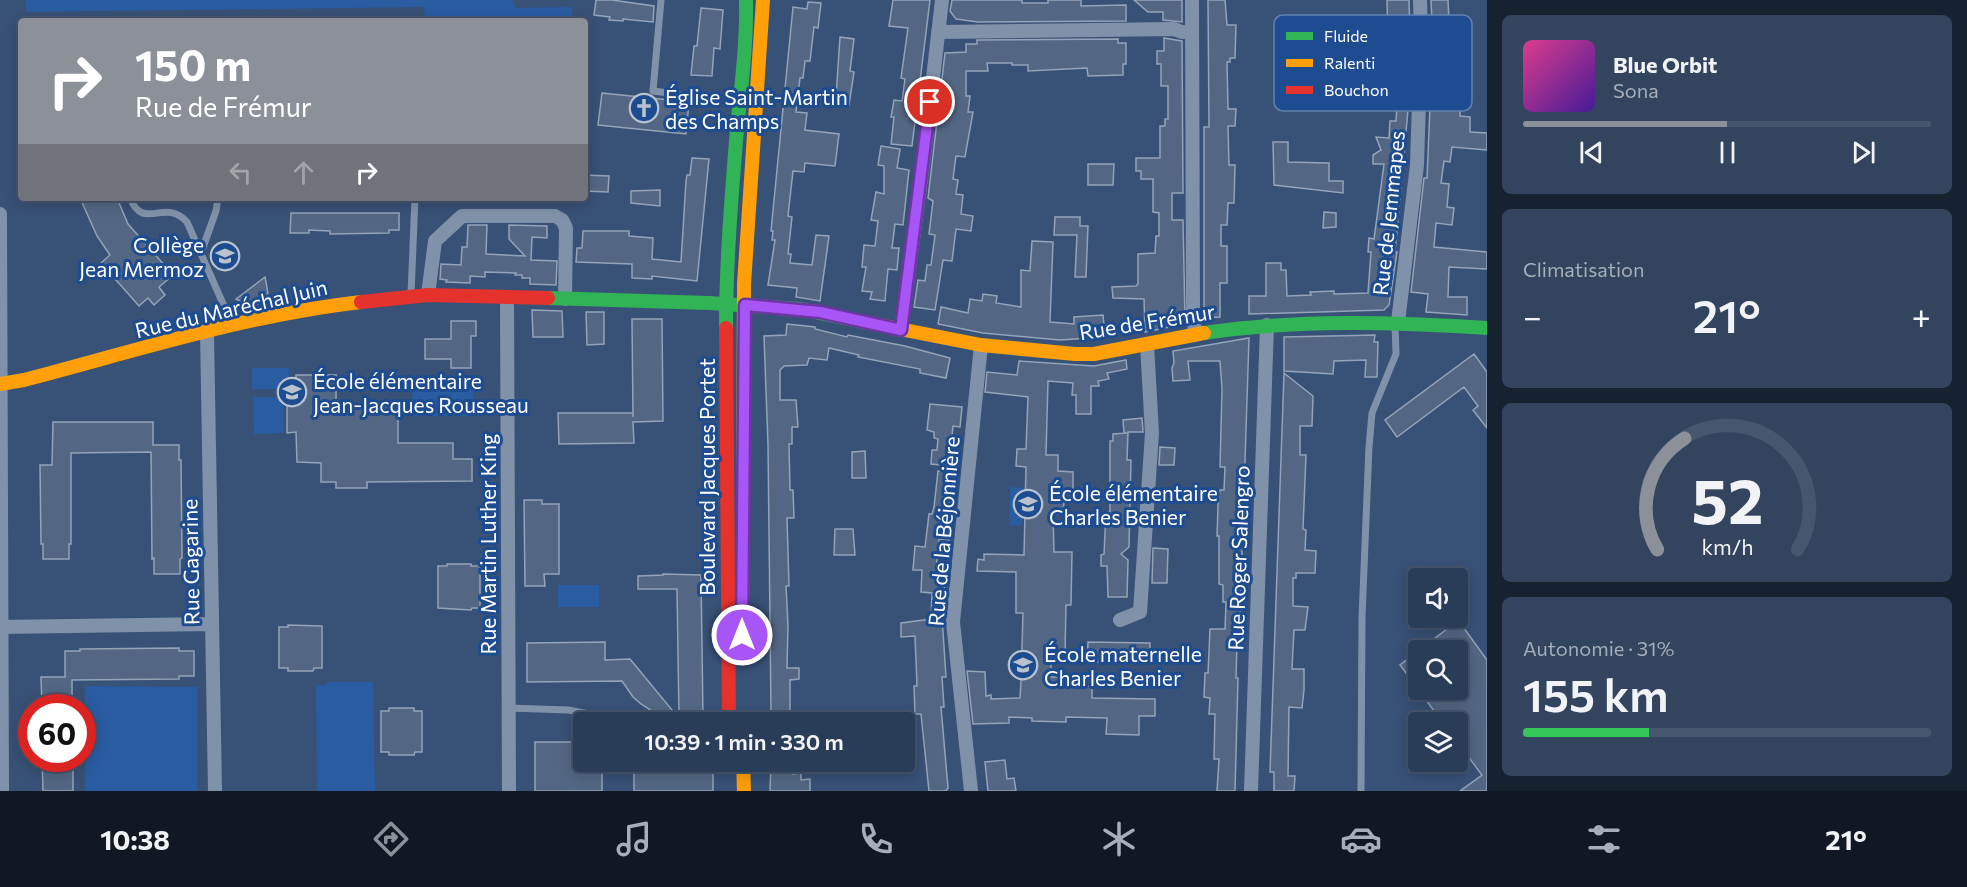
<!DOCTYPE html>
<html lang="fr">
<meta charset="utf-8">
<style>
:root{--surface:#2a3d58;--page:#32445e;--text:#f1f3f6;--muted:#a5aeba;--line:#46566e;--accent:#8c9099}
body{margin:0;font-family:Commissioner,sans-serif;background:var(--page);color:var(--text);height:100vh;display:flex;flex-direction:column;font-size:22px;white-space:nowrap}
*{box-sizing:border-box;margin:0}
p{font-size:20px;color:var(--muted)}
.icon{flex:none;width:33px;height:33px;fill:none;stroke:currentColor;stroke-width:2;stroke-linecap:round;stroke-linejoin:round}
.map{position:relative;flex:1;overflow:hidden}
.panel{display:flex;flex-direction:column;gap:15px;padding:15px;background:#172230;width:480px}
.panel>*{flex:none}
.guide{position:absolute;left:18px;top:18px;width:570px;height:183px;border-radius:6px;box-shadow:0 3px 15px #0003,0 0 0 2px var(--line);background:#8c9099;color:#fff;overflow:hidden}
.buttons{position:absolute;left:1408px;top:568px;display:grid;gap:12px}
.buttons a{display:grid;place-items:center;width:60px;height:60px;border-radius:6px;background:var(--surface);box-shadow:0 3px 15px #0003,0 0 0 2px var(--line);font-size:30px}
.speed{position:absolute;left:18px;top:694px;display:flex;gap:12px;font-size:30px;font-weight:700;text-align:center}
.speed>*{display:grid;place-content:center;width:78px;height:78px;border-radius:50%;background:var(--surface);box-shadow:0 3px 15px #0003,0 0 0 2px var(--line);line-height:1}
.speed .limit{border:9px solid #d22;background:#fff;color:#111}
.pin{position:absolute;display:grid;place-items:center;width:51px;height:51px;color:#fff;margin:-26px;border:3px solid #fff;border-radius:50%;box-shadow:0 2px 6px #0007}
.me{position:absolute;width:66px;margin:-33px;rotate:0deg;stroke-linejoin:round;filter:drop-shadow(0 0 4px #0008)}
.turn{display:flex;align-items:center;gap:21px;height:126px;padding:0 18px;font-size:27px}
.turn .icon{width:78px;height:78px;stroke-width:2.5}
.turn b{display:block;font-size:42px;line-height:51px}
.lanes{display:flex;align-items:center;height:57px;padding:0 18px;background:#0003;justify-content:center;gap:30px;direction:ltr}
.lanes .off{opacity:.35}
.big{font-size:45px;font-weight:600;line-height:1.1}
.panel .card{flex:1;display:flex;flex-direction:column;justify-content:center;gap:9px;min-width:0;padding:0 21px;border-radius:9px;background:var(--page)}
.panel .dial{align-items:center;gap:0}
.dial svg{height:156px;overflow:visible;fill:none;stroke:var(--line);stroke-width:7;stroke-linecap:round;text-anchor:middle}
.dial text{fill:var(--text);stroke:none}
.song{display:flex;align-items:center;gap:18px}
.cover{width:72px;height:72px;border-radius:9px;background:linear-gradient(135deg,hsl(330 70% 55%),hsl(260 70% 35%))}
.played{height:6px;border-radius:3px;background:linear-gradient(90deg,var(--accent) 50%,var(--line) 50%)}
.keys{display:flex;justify-content:space-around;direction:ltr}
.heat{display:flex;justify-content:space-between;align-items:center;font-size:33px;direction:ltr}
.charge{height:9px;border-radius:4px;background:linear-gradient(90deg,#34c759 31%,var(--line) 0)}
.trip{position:absolute;left:573px;top:712px;width:342px;height:60px;border-radius:6px;background:var(--surface);box-shadow:0 3px 15px #0003,0 0 0 2px var(--line);font-weight:600;line-height:60px;text-align:center}
.tabs{display:flex;height:96px;justify-content:space-around;align-items:center;background:#111823;color:var(--muted)}
.tabs .icon{width:42px;height:42px}
.tabs .selected{color:var(--accent)}
.tabs b{font-size:27px;color:var(--text)}
main{display:flex;flex:1;min-height:0}
.map>svg:first-child{display:block}
</style>
<main>
<div class="map">
<svg width="1487" height="791" viewBox="0 0 1487 791">
<rect width="100%" height="100%" fill="#385176"/>
<!-- green -->
<path fill="#2a5ca2" d="M25,0h487l3,8 57,-1v14h-147l-1,-14 -398,5z
M252,368h37v21h-37z
M412,388h61v28h-61z
M253,397h30l1,36 -30,1z
M1010,487l13,1 -1,38 -13,-1z
M558,585h41v22h-41z
M327,682h46l2,109h-58l-1,-106h10z
M85,686l112,1v104h-112z"/>
<!-- building -->
<path fill="#536784" stroke="#94a3b8" stroke-width="1.5" fill-rule="evenodd" d="M596,0h16l42,6 -1,16 -30,-3v2l-14,-1 1,-3 -16,-2z
M893,0h37l-18,146 -21,-2 3,-27h-3l3,-17 8,1 3,-22 -4,-1 7,-50 -19,-2z
M952,0h70v3h26v-3h33v6l45,-1v16l-148,1 -22,-3 -6,-8z
M1134,0h48v22l-19,-2v-8h-15z
M1208,0h17l2,25h9l-1,33h-5v4h-3l1,47h8l-1,17h-7l1,39h6l-1,38h-6l-1,22h-6v21h6v37h-7v34l-16,1v-191h5z
M1387,0h22l1,39 -2,71 -13,142h2l-8,53 -5,5 -135,4v-18h17v-33h15v7h5l1,26 24,-1 -1,-3 24,-1v3l34,-1 3,-41h-3l1,-14 5,1 10,-75h-11v-9l8,-5 -5,-13 13,1 1,-17h6l2,-32h-3v-4h-9l1,-27h-18v-15h19z
M1431,0h17l1,22h-17z
M808,2l13,1 -3,25 -4,-1 -4,34h-5l-2,17h-3l-4,34 11,1 -2,17 34,4 -4,32 -30,-3 -1,9 -11,-1 -5,45 4,1 -4,37h3l-1,9 22,2 4,-30 13,1 -9,65 -24,-4 1,-9 -29,-3 7,-45h-3l1,-9h-2l22,-224 14,2z
M701,8l22,2 -3,39 -6,-1 -2,28 -21,-1 3,-29h3z
M840,37l14,2 -4,32 4,1 -5,33 -11,-1 1,-6 -3,-1z
M1164,38l18,3 1,152h-11v27h11l2,98 -1,6 -39,8 -1,-33 -31,-1 -1,-11 24,-1 2,-2v-30l17,-1 1,-17h3v-23l-6,-1v-33h-12v-8h-5v-13h24v-32h5v-7h3v-33h-7v-22h-4v-13h7z
M1118,39v4h8v21h-3v11l-35,1 -1,-8 -59,3v-6h-16v-2h-25l1,8h-22v25h4l-2,16h5l-8,45 -9,-1 -3,23 5,1 -2,14 7,1 -2,19 12,2 -2,15 -15,-2 -4,32 -9,-1 -8,50 -21,-3 4,-27 7,1 2,-16h4l4,-30 -6,-1 4,-33 -5,-3 17,-145 21,-1v-8h11v-4z
M1431,83l30,1 -1,32 10,1v15l17,1v17l-35,-3 -2,15 -6,-1 -3,22 8,1 -2,23 7,1 -2,17 -16,-2 -2,24 53,5v17l-38,-2 -1,30h19v18l-41,-3 2,-18 -17,-2 13,-114h3z
M602,93l87,9 -3,32 -88,-9z
M1273,142h15v20l41,1v18h14v12l-69,-8z
M881,146l19,3 -3,19 12,2 -6,55 -8,-1 -3,24h7l-2,22 -9,-1 -3,32 -15,-2 2,-7 -10,-1 4,-24h-4l2,-22 11,1 3,-25 -7,-1 5,-28 8,2v-28l-6,-1z
M692,158l17,1 -12,122 -45,-5v3l-20,-1v-14l-56,-2 1,-14h5l1,-17h46v5l24,2 -1,21 29,3 5,-81 1,-6h3z
M1088,164h26l-1,21h-25z
M585,175l24,1 -1,16 -23,-1z
M660,190v16l-29,-3v-12z
M80,198h37l11,26 45,51 -14,12 6,8 -11,10 -6,-7 -9,8 -38,-43 9,-8 -13,-19z
M1324,212l12,1v14l-13,1z
M291,213h108v17h-10v3l-59,1v-3l-21,-1v3h-19z
M1055,217h25v9h8l-2,51h-11l2,-42h-23z
M468,225h19l-1,29 39,2 -16,-17v-14l38,1v12l-15,-1 -1,23 26,1 -1,24 -26,-1v-6h-8v-3h-7l1,-2 -31,-1v5l-15,-1v7l-24,-1 1,-2 -7,-1 1,-15 20,1 1,-18h5z
M1032,241l21,1 -3,80 24,2v-7l29,-2 2,22 -45,3 -77,-7 -45,-9 3,-17 27,6 2,-14 12,2 1,-7 14,2 -1,7 25,4v-37l9,1z
M265,277l3,16 -5,8 -7,4h-8l-12,-6z
M532,310l30,1 1,26h-30z
M586,312h18v32l-17,1z
M632,319h30l1,102 -30,1 1,21 -75,1 -1,-31h75v4z
M451,321h25v15h-5v32h-20v-9h-26v-20h26z
M787,324l28,3v2l32,8 1,-2 57,11 45,12 -4,20 -26,-5v-4l-62,-12 1,-2 -30,-7 -2,12 -18,-2 -2,7 -23,1 -4,4v30h16l2,27h-6v17h-3l1,46h3l1,28h-7l2,68h-3l2,39 -1,43h12v11l-9,1v31h17v12h-17v-12h-19l-3,-267 -4,-108 22,-1z
M1375,335l-1,7h4l-1,35h-12l1,-17 -32,1 -1,13 -49,-3v-34z
M1249,338l-10,307 -2,-1 -1,34h2l-3,113h-18l2,-32h-5l1,-45h-6l1,-16 -6,-1 1,-24h3l2,-44h15l1,-27h-3v-17l-4,-1v-48h-2l1,-31 2,-15h4l1,-23h-5l2,-78 -2,-28h-32l2,19 -17,1 -1,-13 2,-5 -1,-12z
M1474,354l13,18v56l-14,-18 5,-4 -14,-19 -67,50 -12,-17z
M1126,360l1,9 -20,4 2,6 -11,2 1,5h-8v28h-15v-19h-4l1,-12 -25,-2 -2,74h12v16l15,1v29h-9l-1,13h-10l1,38h18l-1,53h-5l-1,49 -14,-1v24h16v9h25v12l63,1v17h-16v19l-33,-1 1,-16 -41,-1v5l-34,-1v-3l-23,-1v6l-36,1 -6,-53 18,1 1,24 5,-1v4l29,-1 1,-17 2,-68h-7v-41l-39,-1 1,-12 6,1v-6l40,1 2,-88 -10,-1 1,-17h9l2,-52 -43,-5 2,-20 30,3 2,-14 75,5z
M1284,373l29,23 -1,30h-12v29h6l-3,74 3,1 -1,20 11,1 -1,22h-19v5h-3v28l15,1 -3,23h-11l-2,39h12v21l-2,18 -13,-1 -1,69h7l-1,15h-20v-19h-4z
M296,375h40v29h60v7h2v32h55v16h19v22l-105,1v6h-31v-6h-15v-19l-24,-1 -1,-30 -9,1v-31h9z
M930,404l32,3 -2,20 -7,-1 -4,40 -18,-2 1,-14h5l1,-11 -4,-1v-6l-7,-2z
M1142,418l1,14h-15l-1,28h4l-2,87 -8,7 7,6 -1,37h-19l-1,-31h-6v-11l3,-1 2,-42h4v-71h3v-7l14,-1h-3l-1,-13z
M53,422h100v23h26v15h2l1,98 -2,1v15h-26v-16l-2,1 -1,-107 -80,1v91h-2v15h-26v-15h-2l-1,-79h12z
M1160,447l15,1 -1,17h-15z
M865,451l1,27h-14v-26z
M938,471l17,1 -3,31 -6,-1 -3,24h7l-1,14 -10,-1 -3,31 10,1 -4,46 4,60h-4l2,30h-3l7,81 -2,3h-17l-8,-77h-6l-1,-28h3l-2,-50 -14,1v-14l30,-4 1,-26 -11,-1 1,-22h-9l2,-24 10,1 4,-33h3l2,-7z
M524,500h18v4h17v70h-15l1,12h-20z
M835,529h18l2,26h-21z
M1153,548l15,1 -1,34h-15z
M447,564h24v2h9v42h-8l-1,2 -33,-2v-42h9z
M663,574l38,1 2,142h-24l-2,-128h-39v-13l25,-1z
M1455,623l2,4 4,-3 26,36v131h-27l22,-16 -24,-32v-20h-15l-43,-58zM1419,651h39v39h-39z
M288,625l34,1v42h-8l-1,3h-25v-3h-9v-41h9z
M605,642v18l25,-1 52,63 -30,-11 -11,-7 -8,-7 -11,-16 -95,1v-39z
M1088,642l62,1v19h-63z
M179,648v3h15v25h-15v3l-107,1v28h-30l-1,-31h24v-26h15v-2z
M389,708h25v3h8v41h-7l-1,3h-25v-3h-8v-41h8z
M535,742h49v20h18v29h-67z
M42,759h31v32h-30z
M1005,760l2,19 7,-1 2,13h-28l-3,-29z
M771,765h22v9l8,-1v7l9,-1v12h-40z
M634,770h79v21h-79z"/>
<g fill="none" stroke-linecap="round" stroke-linejoin="round">
<!-- lane -->
<path stroke="#8092a9" stroke-width="7" d="M661,0l-8,91 39,5 11,4
M130,198c14,34 34,-1 57,24l45,102
M201,253l15,-42 2,-13
M411,294l4,-96
M509,708l59,2 21,4
M652,762l1,3
M1361,791l1,-174 7,-170 3,-34 24,-59 -1,-30"/>
<!-- street -->
<path stroke="#8092a9" stroke-width="14" d="M1192,0l1,308 2,26
M938,32l236,-3 8,3h10
M0,214l2,577
M428,295l7,-54 27,-25h93l7,4 4,8 -1,71
M507,297l2,494
M1398,322l19,-157 4,-129 -1,-36
M901,330l24,-182 17,-148
M207,333l8,458
M1120,620l20,-8 12,-179 -5,-89
M0,627l211,-3
M971,791l-18,-169 28,-277
M1251,791l16,-466"/>
<!-- fast -->
<path stroke="#30b455" stroke-width="14" d="M548,298l161,5 91,6 64,13
M726,328c0,-62 5,-125 10,-187 4,-47 11,-93 10,-141
M1204,333c93,-14 189,-11 283,-5"/>
<!-- slow -->
<path stroke="#ff9f0a" stroke-width="14" d="M864,322l117,23 94,9h19l110,-21
M0,384l24,-4c111,-29 222,-65 337,-78
M743,512l1,-228 19,-284
M743,762l1,29"/>
<!-- jam -->
<path stroke="#e5322d" stroke-width="14" d="M361,302l67,-7 120,3
M726,328l3,395"/>
</g>
<g fill="none" stroke-linecap="round" stroke-linejoin="round">
<!-- route casing -->
<g stroke="#6d37a1" stroke-width="15">
<path id="route" d="M742,635l3,-330 75,7 81,18 29,-228"/>
</g>
<!-- route -->
<use href="#route" stroke="#a855f7" stroke-width="10"/>
</g>
<!-- icons -->
<defs>
<g id="church-ring" transform="scale(1.5)"><circle r="9.5" fill="#1e4c90" stroke="#b9c2cf" stroke-width="1.5"/><path d="M-1.2-6h2.4v3.5h3.3v2.4h-3.3V6h-2.4V-.1h-3.3v-2.4h3.3Z" fill="#b9c2cf"/></g>
<g id="school-ring" transform="scale(1.5)"><circle r="9.5" fill="#1e4c90" stroke="#b9c2cf" stroke-width="1.5"/><path d="M0-5L7-2L0 1L-7-2ZM-4 1L0 2.5L4 1V4Q0 6-4 4Z" fill="#b9c2cf"/></g>
</defs>
<g fill-rule="evenodd">
<use href="#church-ring" x="644" y="108"/>
<use href="#school-ring" x="225" y="256"/>
<use href="#school-ring" x="292" y="392"/>
<use href="#school-ring" x="1028" y="504"/>
<use href="#school-ring" x="1023" y="665"/>
</g>
<g text-anchor="middle" dominant-baseline="central" stroke-width="6" stroke-linejoin="round" paint-order="stroke">
<!-- poi labels -->
<g font-size="21" fill="#fff" stroke="#1e4c90" text-anchor="start">
<text x="665" y="96">Église Saint-Martin<tspan x="665" dy="24">des Champs</tspan></text>
<text x="204" y="244" text-anchor="end">Collège<tspan x="204" dy="24">Jean Mermoz</tspan></text>
<text x="313" y="380">École élémentaire<tspan x="313" dy="24">Jean-Jacques Rousseau</tspan></text>
<text x="1049" y="492">École élémentaire<tspan x="1049" dy="24">Charles Benier</tspan></text>
<text x="1044" y="653">École maternelle<tspan x="1044" dy="24">Charles Benier</tspan></text>
</g>
<!-- street labels -->
<g font-size="21" fill="#fff" stroke="#1e4c90">
<text transform="translate(1388 213) rotate(-84)">Rue de Jemmapes</text>
<text transform="translate(231 308) rotate(-13)">Rue du Maréchal Juin</text>
<text transform="translate(1147 321) rotate(-9)">Rue de Frémur</text>
<text transform="translate(706 477) rotate(-90)">Boulevard Jacques Portet</text>
<text transform="translate(943 531) rotate(-85)">Rue de la Béjonnière</text>
<text transform="translate(487 544) rotate(-90)">Rue Martin Luther King</text>
<text transform="translate(1238 558) rotate(-88)">Rue Roger Salengro</text>
<text transform="translate(190 562) rotate(-91)">Rue Gagarine</text>
</g>
</g>
<!-- legend -->
<rect x="1274" y="15" width="198" height="96" rx="9" fill="#1e4c90" stroke="#6282b1" stroke-width="1.5"/>
<rect x="1286" y="32" width="27" height="8" fill="#30b455"/>
<rect x="1286" y="59" width="27" height="8" fill="#ff9f0a"/>
<rect x="1286" y="86" width="27" height="8" fill="#e5322d"/>
<g font-size="16" fill="#fff">
<text x="1324" y="42">Fluide</text>
<text x="1324" y="69">Ralenti</text>
<text x="1324" y="96">Bouchon</text>
</g>
</svg>
<div class="buttons">
<a><svg class="icon" aria-label="sound" viewBox="0 0 24 24"><path d="M4 9h4l5-4v14l-5-4H4zM17 9q2 3 0 6"/></svg></a>
<a><svg class="icon" aria-label="search" viewBox="0 0 24 24"><circle cx="10" cy="10" r="6"/><path d="M15 15l6 6"/></svg></a>
<a><svg class="icon" aria-label="layers" viewBox="0 0 24 24"><path d="M12 4l9 5-9 5-9-5zM3 14l9 5 9-5"/></svg></a>
</div>
<div class="speed"><div class="limit">60</div></div>
<div class="pin" style="left:930px;top:102px;background:#d93025"><svg class="icon" aria-label="arrive" viewBox="0 0 24 24"><path d="M6 21V4h12l-3 4 3 4H6"/></svg></div>
<svg class="me" style="left:742px;top:635px" viewBox="-20 -20 40 40"><circle r="17" fill="#a855f7" stroke="#fff" stroke-width="3"/><path d="M0-11L8 9 0 5-8 9z" fill="#fff"/></svg>
<div class="trip">10:39 · 1 min · 330 m</div>
<div class="guide">
<div class="turn"><svg class="icon" aria-label="right" viewBox="0 0 24 24"><path d="M7 20v-9h11M14 6l5 5-5 5"/></svg><div><b>150 m</b>Rue de Frémur</div></div>
<div class="lanes"><svg class="icon off" aria-label="left" viewBox="0 0 24 24"><path d="M17 20v-9H6M10 6l-5 5 5 5"/></svg><svg class="icon off" aria-label="ahead" viewBox="0 0 24 24"><path d="M12 20V5M6 11l6-6 6 6"/></svg><svg class="icon" aria-label="right" viewBox="0 0 24 24"><path d="M7 20v-9h11M14 6l5 5-5 5"/></svg></div>
</div>
</div>
<section class="panel">
<div class="card">
<div class="song"><i class="cover"></i><div><b>Blue Orbit</b><p>Sona</p></div></div>
<div class="played"></div>
<div class="keys"><svg class="icon" aria-label="previous" viewBox="0 0 24 24"><path d="M18 5L8 12l10 7zM5 5v14"/></svg><svg class="icon" aria-label="pause" viewBox="0 0 24 24"><path d="M8 5v14M16 5v14"/></svg><svg class="icon" aria-label="next" viewBox="0 0 24 24"><path d="M6 5l10 7-10 7zM19 5v14"/></svg></div>
</div>
<div class="card"><p>Climatisation</p>
<div class="heat"><a>−</a><b class="big">21°</b><a>+</a></div>
</div>
<div class="card dial"><svg viewBox="0 0 100 80">
<path d="M14 69A42 42 0 1 1 86 69"/>
<path d="M14 69A42 42 0 0 1 28 12" stroke="#8c9099"/>
<text x="50" y="56" font-size="32" font-weight="700">52</text>
<text x="50" y="72" font-size="11">km/h</text>
</svg></div>
<div class="card"><p>Autonomie · 31%</p><b class="big">155 km</b><div class="charge"></div></div>
</section>
</main>
<nav class="tabs">
<b>10:38</b>
<svg class="icon selected" aria-label="directions" viewBox="0 0 24 24"><path d="M12 3l9 9-9 9-9-9zM9 14v-3h6M13 9l2 2-2 2"/></svg>
<svg class="icon" aria-label="music" viewBox="0 0 24 24"><path d="M9 18V5l10-2v13"/><circle cx="6" cy="18" r="3"/><circle cx="16" cy="16" r="3"/></svg>
<svg class="icon" aria-label="phone" viewBox="0 0 24 24"><path d="M5 4h4l2 5-3 2q2 4 5 5l2-3 5 2v4C11 20 4 13 5 4z"/></svg>
<svg class="icon" aria-label="climate" viewBox="0 0 24 24"><path d="M12 3v18M4 7l16 10M4 17L20 7"/></svg>
<svg class="icon" aria-label="car" viewBox="0 0 24 24"><path d="M5 17H2v-5l4-1 3-4h7l3 4 3 1v5h-3M9 17h6M6 11h13"/><circle cx="7" cy="17" r="2"/><circle cx="17" cy="17" r="2"/></svg>
<svg class="icon" aria-label="filters" viewBox="0 0 24 24"><path d="M4 7h16M4 17h16"/><circle cx="9" cy="7" r="2"/><circle cx="15" cy="17" r="2"/></svg>
<b>21°</b>
</nav>
